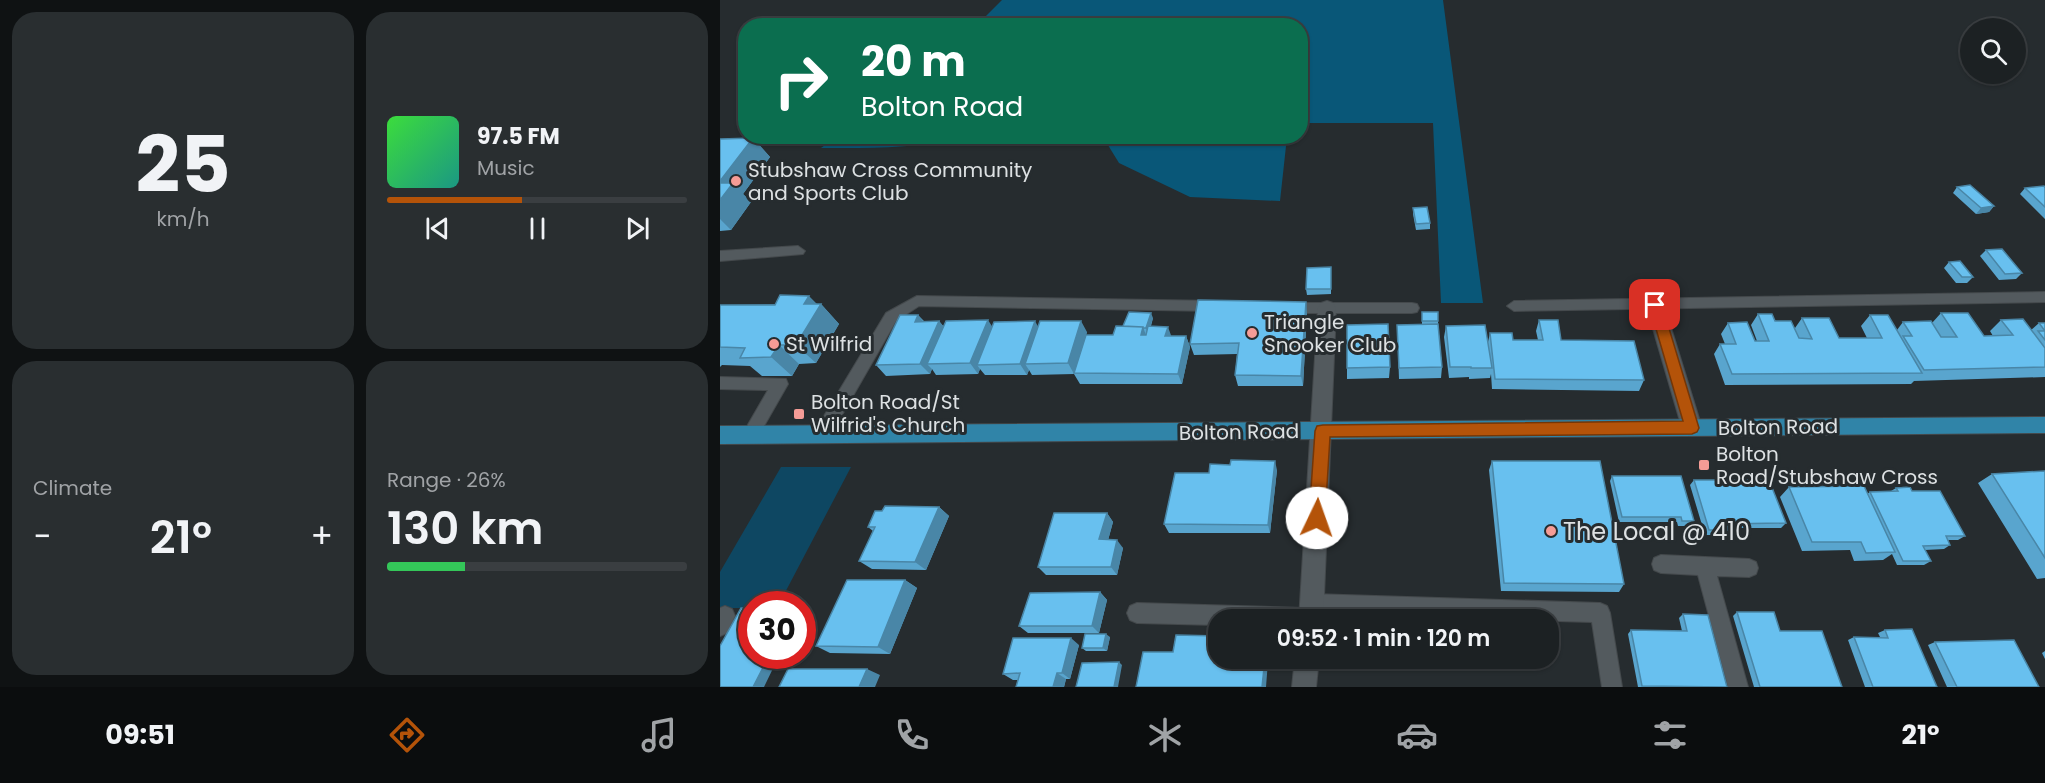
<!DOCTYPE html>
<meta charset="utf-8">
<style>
:root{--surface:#1c2123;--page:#292e30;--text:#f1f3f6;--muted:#a0a3a6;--line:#3a3e41;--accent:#b45309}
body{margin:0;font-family:Poppins,sans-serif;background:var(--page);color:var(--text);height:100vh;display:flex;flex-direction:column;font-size:22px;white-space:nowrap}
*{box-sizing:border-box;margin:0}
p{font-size:20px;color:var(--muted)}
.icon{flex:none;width:33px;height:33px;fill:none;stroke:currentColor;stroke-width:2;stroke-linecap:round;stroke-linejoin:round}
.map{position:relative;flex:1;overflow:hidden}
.drawer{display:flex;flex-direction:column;gap:12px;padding:12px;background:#0f1213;width:720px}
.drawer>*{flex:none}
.banner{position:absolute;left:18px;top:18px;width:570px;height:126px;border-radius:24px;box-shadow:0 2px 4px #0004,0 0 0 2px var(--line);background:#0b6e4f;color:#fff;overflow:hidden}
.fabs{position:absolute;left:1240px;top:18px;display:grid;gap:12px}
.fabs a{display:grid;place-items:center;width:66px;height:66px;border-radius:50%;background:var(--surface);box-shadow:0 2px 4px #0004,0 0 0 2px var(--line);font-size:30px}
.speed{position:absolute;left:18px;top:591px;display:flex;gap:12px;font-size:30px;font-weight:700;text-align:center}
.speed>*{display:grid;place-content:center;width:78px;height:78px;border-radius:50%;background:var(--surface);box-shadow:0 2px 4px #0004,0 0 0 2px var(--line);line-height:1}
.speed .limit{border:9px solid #d22;background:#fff;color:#111}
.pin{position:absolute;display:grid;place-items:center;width:51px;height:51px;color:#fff;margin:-26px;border-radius:12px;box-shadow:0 3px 9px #0006}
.me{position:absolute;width:66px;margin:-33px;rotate:3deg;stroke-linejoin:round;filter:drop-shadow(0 0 4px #0008)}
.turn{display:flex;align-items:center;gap:21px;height:126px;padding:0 24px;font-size:27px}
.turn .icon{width:78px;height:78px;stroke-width:2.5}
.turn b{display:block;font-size:42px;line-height:51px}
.big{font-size:45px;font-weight:600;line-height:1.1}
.drawer .widget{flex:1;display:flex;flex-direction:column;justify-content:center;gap:9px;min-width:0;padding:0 21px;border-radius:24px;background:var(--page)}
.drawer .dial{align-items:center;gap:0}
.dial b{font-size:78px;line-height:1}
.song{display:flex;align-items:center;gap:18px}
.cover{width:72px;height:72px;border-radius:9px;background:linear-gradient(135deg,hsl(120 70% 55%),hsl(170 70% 35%))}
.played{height:6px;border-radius:3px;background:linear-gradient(90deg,var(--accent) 45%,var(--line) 45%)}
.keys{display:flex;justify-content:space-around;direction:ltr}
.heat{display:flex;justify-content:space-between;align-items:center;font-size:33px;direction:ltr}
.charge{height:9px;border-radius:4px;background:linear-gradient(90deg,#34c759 26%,var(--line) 0)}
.drawer .tiles{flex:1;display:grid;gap:12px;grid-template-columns:repeat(2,1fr)}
.trip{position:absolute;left:488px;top:609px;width:351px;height:60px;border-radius:24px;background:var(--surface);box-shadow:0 2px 4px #0004,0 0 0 2px var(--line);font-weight:600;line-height:60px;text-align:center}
.tab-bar{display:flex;height:96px;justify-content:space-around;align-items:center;background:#0b0d0e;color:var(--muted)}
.tab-bar .icon{width:42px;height:42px}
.tab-bar .active{color:var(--accent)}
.tab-bar b{font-size:27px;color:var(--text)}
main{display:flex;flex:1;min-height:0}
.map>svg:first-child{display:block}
</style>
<main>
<section class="drawer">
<div class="tiles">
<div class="widget dial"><b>25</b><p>km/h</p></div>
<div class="widget">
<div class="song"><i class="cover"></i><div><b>97.5 FM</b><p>Music</p></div></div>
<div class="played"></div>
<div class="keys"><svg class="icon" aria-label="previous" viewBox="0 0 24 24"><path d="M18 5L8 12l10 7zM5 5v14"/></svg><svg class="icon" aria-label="pause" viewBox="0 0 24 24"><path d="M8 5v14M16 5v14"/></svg><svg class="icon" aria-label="next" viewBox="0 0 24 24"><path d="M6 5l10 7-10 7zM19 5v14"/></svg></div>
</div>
<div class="widget"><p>Climate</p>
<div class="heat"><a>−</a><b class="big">21°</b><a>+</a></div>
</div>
<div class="widget"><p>Range · 26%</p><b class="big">130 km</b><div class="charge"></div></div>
</div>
</section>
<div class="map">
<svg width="1325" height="687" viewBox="0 0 1325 687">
<rect width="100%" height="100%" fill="#262c2f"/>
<!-- green -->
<path fill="#0e4762" d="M61,467h70l-72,137h-27l-1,4h-31v-36z"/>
<!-- forest -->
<path fill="#095778" d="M282,0h441l40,303h-42l-8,-180h-132l-1,-97 -323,-1z
M116,137v-1l130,1c-49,12 -96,11 -145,11z
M383,137h184l-7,64 -90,-4 -71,-34z"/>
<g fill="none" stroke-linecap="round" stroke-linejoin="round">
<!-- service casing -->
<g stroke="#44494c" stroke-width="2">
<path id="service" d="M78,246l7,5 -2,3 -83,7v-10z
M1325,292v10l-531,9 -7,-5 7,-5z
M197,296l300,5 7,5 -7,5 -298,-5 -23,15 -69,120 -6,2 -6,-2 -2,-5 2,-5 71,-118z
M566,303h126l5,1 2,4 -2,4 -5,1h-126l-5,-1 -2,-4 2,-4z
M0,377l66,2 2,5 -32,56 -6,2 -6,-2 -2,-5 26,-45 -48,-1z
M941,555l88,4 7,3 2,6 -2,6 -7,3 -32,-1 31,111h-20l-30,-112 -37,-2 -7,-3 -2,-6 2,-6z
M592,594l288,9 7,3 3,7 12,74h-20l-10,-65 -273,-8 1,6h-102v5l-81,-2 -7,-3 -3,-7 3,-7 7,-3 167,5 -2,-4 3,-7z
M5,606l7,3 3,7 -8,17 -7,3v-28z"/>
</g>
<!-- minor casing -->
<g stroke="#44494c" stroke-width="2">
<path id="minor" d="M935,298l6,2 3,5 38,123 -3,6 -7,2 -7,-2 -3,-6 -36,-123 3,-5z
M607,301l6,2 3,5 -13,312h-24l19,-312 3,-5z
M575,658h24l-3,29h-24z"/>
</g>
<!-- primary casing -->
<g stroke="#44494c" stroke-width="2">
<path id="primary" d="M1325,417v16l-1325,11v-18z"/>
</g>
<!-- service -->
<use href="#service" fill="#535a5e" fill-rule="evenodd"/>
<!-- minor -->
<use href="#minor" fill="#535a5e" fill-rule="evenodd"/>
<!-- primary -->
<use href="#primary" fill="#3084a8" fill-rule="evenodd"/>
</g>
<!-- wall -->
<path fill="#59a5ce" d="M33,138l17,19 -27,37 8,8 -20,28 -11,1v-92z
M1237,187l37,19 -5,6 -13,2 -23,-21z
M1305,188h20v31l-25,-25z
M693,208l17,15v6l-14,1 -3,-16z
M1266,250l36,23 -6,6 -17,1 -19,-24z
M1229,262l24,15 -6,6h-11l-12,-15z
M611,273v21l-24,1 -1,-6z
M101,304l18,20 -23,39 -17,1 -7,12h-30l-12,-10 -28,-1 -2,2v-62z
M702,312h16v12l4,43 -1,11 -42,1 -2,-54 25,-1z
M587,313l-4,73h-65l-3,-11 2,-21 -43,1 -4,-11z
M1221,313l43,23h9l-3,-5 11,-11 30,10 8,-7h6v54l-131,4 -3,3 -186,1 -11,-31 6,-10h5l-4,-10 7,-11 27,18h2l-6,-16 7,-11 37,14 7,-10 37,20h28l-6,-12 9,-11 27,15 6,-8 29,1z
M198,315l6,6h15l5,6h94l49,5 -8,24 34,-21 10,-9 30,-8 -2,8 20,10h15l4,11 -8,37h-102l-6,-10 -42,1 -3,-5 -2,5h-42l-5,-6 -2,5 -42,1 -4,-6 -2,5 -44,2 -10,-11z
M819,320l22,20 83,40 -5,11 -147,-2 -1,-15 -1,4 -21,1v-2l-20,1 -5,-41 2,-11 42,16 2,-9 23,7h25l-2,-9z
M670,367l-1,11 -42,1v-11z
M772,461l132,123 -5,8 -118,-1 -12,-121z
M557,470l-7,63h-101l-5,-9 45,-51z
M1325,471v107l-8,1 -59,-96 14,-9z
M892,476l82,45 -4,5h-12l-1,-4h-58l-9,-41z
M974,480l92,43 -5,5h-54l1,2 -4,5h-19l-15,-50z
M1069,487l78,7 3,-2 21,-1 5,-3 16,3 53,45 -7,4h-10l2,5 -6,4 -19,1 6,11 -7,4h-27l-5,-11 -9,6 -29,1 -4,-11 -48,1 -22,-54z
M219,507l10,9 -23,54 -54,-1 -13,-8 14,-30 -5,-4 14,-16z
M387,513l6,9 -5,18 15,8 -6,27h-71l-8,-8z
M185,580l12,8 -27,66 -60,-1 -14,-7z
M380,592l7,8 -8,33h-71l-9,-7z
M1017,612l43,19 62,56h-88l-21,-71z
M963,614l44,73h-89l-10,-53 3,-4 51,1 -3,-13z
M1165,630l52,57h-72l-17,-47 6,-3h26l-2,-4z
M390,637l-3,14h-21l-4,-3z
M1215,642l104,45h-92l-19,-42z
M359,645l-9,34h-4l-2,8h-48l2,-7h-5l-10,-6z
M1325,651v8l-3,-6z"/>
<!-- shaded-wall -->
<path fill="#4986a7" d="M33,138l17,19 -27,37 8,8 -20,28 -11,-11v-38z
M1274,206l-5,6 -13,2 5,-6z
M89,296l11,11 1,-3 18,20 -23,39 -20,-18 8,-41z
M586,302l1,11 -4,73 -2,-10z
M431,313l2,5 -5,16 -2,-6z
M198,315l9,11 -12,-4z
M268,320l7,11 -18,34 3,4 -2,5 -8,-11z
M219,321l9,11 -21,32 5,5 -2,5 -10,-10z
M315,321l6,11 -16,32 4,6 -2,5 -7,-11z
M361,321l6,11 -13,42 -6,-11z
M423,327l4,11 -6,-3z
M448,327l4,11 -7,-2z
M466,336l4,11 -8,37 -4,-10z
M59,345l20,19 -7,12 -21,-19z
M555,461l2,9 -7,63 -2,-8z
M219,507l10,9 -23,54 -11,-8z
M387,513l6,9 -7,26 -7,-9z
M397,540l6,8 -6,27 -6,-8z
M185,580l12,8 -27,66 -12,-7z
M380,592l7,8 -8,33 -7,-7z
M386,634l4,3 -3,14 -4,-3z
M351,638l8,7 -9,34 -8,-6z
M49,656h10l-15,31h-11z
M545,658h2l1,3 -2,26h-4z
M399,662l3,3 -4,22h-4z
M147,669l13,6 -5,12h-16z
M337,673l9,6 -2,8h-11z"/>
<!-- building -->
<path fill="#68c0ef" stroke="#4986a7" stroke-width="1.5" d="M33,138l-33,43v-42z
M0,183h13l-13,17z
M1250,185l24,21 -13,2 -24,-21z
M1324,186l1,2v19l-20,-19z
M707,207l3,16 -14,1 -3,-16z
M1282,249l20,24 -17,1 -19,-24z
M1240,261l13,16h-11l-13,-15z
M611,267v22h-25l1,-21z
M60,295l29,1 -5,8h17l-25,41h-17l-8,12 -31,1 5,-10 -25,-1v-42h55z
M478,300l108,2 -5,74 -66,-1 4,-32 -49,1z
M409,312l22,1 -5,15h-3v-1l-20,-1z
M702,312h16v9h-16z
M1221,313h27l16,23 29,-1 -12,-15 22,-1 22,29v19l-121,3 -21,-34h9l-9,-14 28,-1 10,16h16z
M1038,314h14l3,7h16l8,17 13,1 -10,-21h27l10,20h43l-12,-23h18l34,58 -190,1 -12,-30h16l-8,-21 19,-1 8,19h14z
M180,315h18l-3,7 24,-1 -19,43 -44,1z
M268,320l-18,43 -43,1 19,-43z
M819,320h19l3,20 73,1 10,39 -149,-1 -5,-46h22l1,7h30z
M315,321l-15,43 -43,1 17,-43z
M320,321h41l-13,42 -43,1z
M1319,323h6v17l-7,-9h7z
M668,324l2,43 -43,1v-43z
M718,324l4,43 -43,1 -2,-43z
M765,325l7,43h-21v-1h-21l-4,-41z
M396,326l27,1 -2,8h5l2,-9 20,1 -3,9h21l-8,38 -104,-1 12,-38h27z
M511,460l44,1 -7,64 -104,-1 11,-51h34l1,-9 20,1z
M772,461h108l24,123 -120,-1z
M1325,471v87l-53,-84z
M892,476h69l13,45h-12l-1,-4h-59z
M974,480h75l17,43 -60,1 2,6h-19z
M1144,486l31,66 -29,1 -5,-11h-49l-23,-55z
M1190,487l2,4h28l25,45h-19l4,9 -27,1 8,15h-28l-33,-69 28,-1 -2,-3z
M165,506l54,1 -24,55 -56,-1 16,-34h-7l7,-16h7z
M334,513h53l-8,26 18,1 -6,27h-73z
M127,580h58l-27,67 -62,-1z
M380,592l-8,34h-73l11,-33z
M21,608h11v48h17l-16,31h-33v-41z
M1017,612h37l6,19h42l20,56h-82z
M963,614l25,1 19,72 -85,-1 -11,-56 56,1z
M1192,629l25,58h-64l-19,-50 34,1 -3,-8z
M365,634h21l-3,14h-21z
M456,635l42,1v22h47l-3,29h-126l7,-35h30z
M293,638h58l-9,35h-5l-4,14h-37l4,-14 -17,1z
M1294,640l25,47h-82l-22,-45z
M399,662l-5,25h-38l6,-24z
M68,669h79l-8,18h-80z"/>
<!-- route -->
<path fill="#b45309" stroke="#753606" stroke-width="1.5" d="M935,300l7,5 37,123 -2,4 -5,2 -362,3 -5,81 -2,5 -6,2 -5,-2 -3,-5 6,-87 2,-5 6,-1 360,-4 -34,-116z"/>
<!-- markers -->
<g fill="#f59c96" stroke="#262c2f" stroke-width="2">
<circle cx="16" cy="181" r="6"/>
<circle cx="532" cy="333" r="6"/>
<circle cx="54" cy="344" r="6"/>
<rect x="73" y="408" width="12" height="12" rx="3"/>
<rect x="978" y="459" width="12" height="12" rx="3"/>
<circle cx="831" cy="531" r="6"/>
</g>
<g text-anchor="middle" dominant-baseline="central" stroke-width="6" stroke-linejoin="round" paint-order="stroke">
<!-- poi labels -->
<g font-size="20" fill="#dde1e3" stroke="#262c2f" text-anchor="start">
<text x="28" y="170">Stubshaw Cross Community<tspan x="28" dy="23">and Sports Club</tspan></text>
<text x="544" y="322">Triangle<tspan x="544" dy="23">Snooker Club</tspan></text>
<text x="66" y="344">St Wilfrid</text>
<text x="91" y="402">Bolton Road/St<tspan x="91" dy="23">Wilfrid's Church</tspan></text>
<text x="996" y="454">Bolton<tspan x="996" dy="23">Road/Stubshaw Cross</tspan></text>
</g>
<!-- street labels -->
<g font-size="20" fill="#dde1e3" stroke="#262c2f">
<text transform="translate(1058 427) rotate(-1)">Bolton Road</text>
<text transform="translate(519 432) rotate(-1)">Bolton Road</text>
</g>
<!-- near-poi labels -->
<g font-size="24" fill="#dde1e3" stroke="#262c2f" text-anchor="start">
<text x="843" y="531">The Local @ 410</text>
</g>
</g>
</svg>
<div class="fabs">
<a><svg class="icon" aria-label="search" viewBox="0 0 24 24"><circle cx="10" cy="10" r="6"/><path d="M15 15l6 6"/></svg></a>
</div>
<div class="speed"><div class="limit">30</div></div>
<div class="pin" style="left:935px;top:305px;background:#d93025"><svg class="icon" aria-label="arrive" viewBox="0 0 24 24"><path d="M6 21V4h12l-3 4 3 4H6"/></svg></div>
<svg class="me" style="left:597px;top:518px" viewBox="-20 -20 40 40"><circle r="19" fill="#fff"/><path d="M0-13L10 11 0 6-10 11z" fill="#b45309"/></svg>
<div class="trip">09:52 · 1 min · 120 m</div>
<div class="banner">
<div class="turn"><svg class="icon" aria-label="right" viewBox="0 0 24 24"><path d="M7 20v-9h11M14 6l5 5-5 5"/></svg><div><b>20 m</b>Bolton Road</div></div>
</div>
</div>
</main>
<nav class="tab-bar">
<b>09:51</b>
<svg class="icon active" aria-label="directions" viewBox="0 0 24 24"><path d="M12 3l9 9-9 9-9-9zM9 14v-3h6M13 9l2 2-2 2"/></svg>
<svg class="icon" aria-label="music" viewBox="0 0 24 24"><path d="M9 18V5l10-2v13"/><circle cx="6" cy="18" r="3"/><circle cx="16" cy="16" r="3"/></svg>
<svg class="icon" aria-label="phone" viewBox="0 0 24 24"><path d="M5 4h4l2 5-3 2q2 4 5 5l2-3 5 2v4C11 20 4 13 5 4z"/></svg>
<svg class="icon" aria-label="climate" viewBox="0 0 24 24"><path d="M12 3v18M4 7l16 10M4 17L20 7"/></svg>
<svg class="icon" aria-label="car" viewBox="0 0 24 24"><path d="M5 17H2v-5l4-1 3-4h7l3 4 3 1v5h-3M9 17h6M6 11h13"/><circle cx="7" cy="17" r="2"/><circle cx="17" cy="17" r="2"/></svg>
<svg class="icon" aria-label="filters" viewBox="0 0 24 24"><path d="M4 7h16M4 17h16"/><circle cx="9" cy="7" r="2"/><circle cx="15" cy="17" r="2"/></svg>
<b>21°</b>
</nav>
